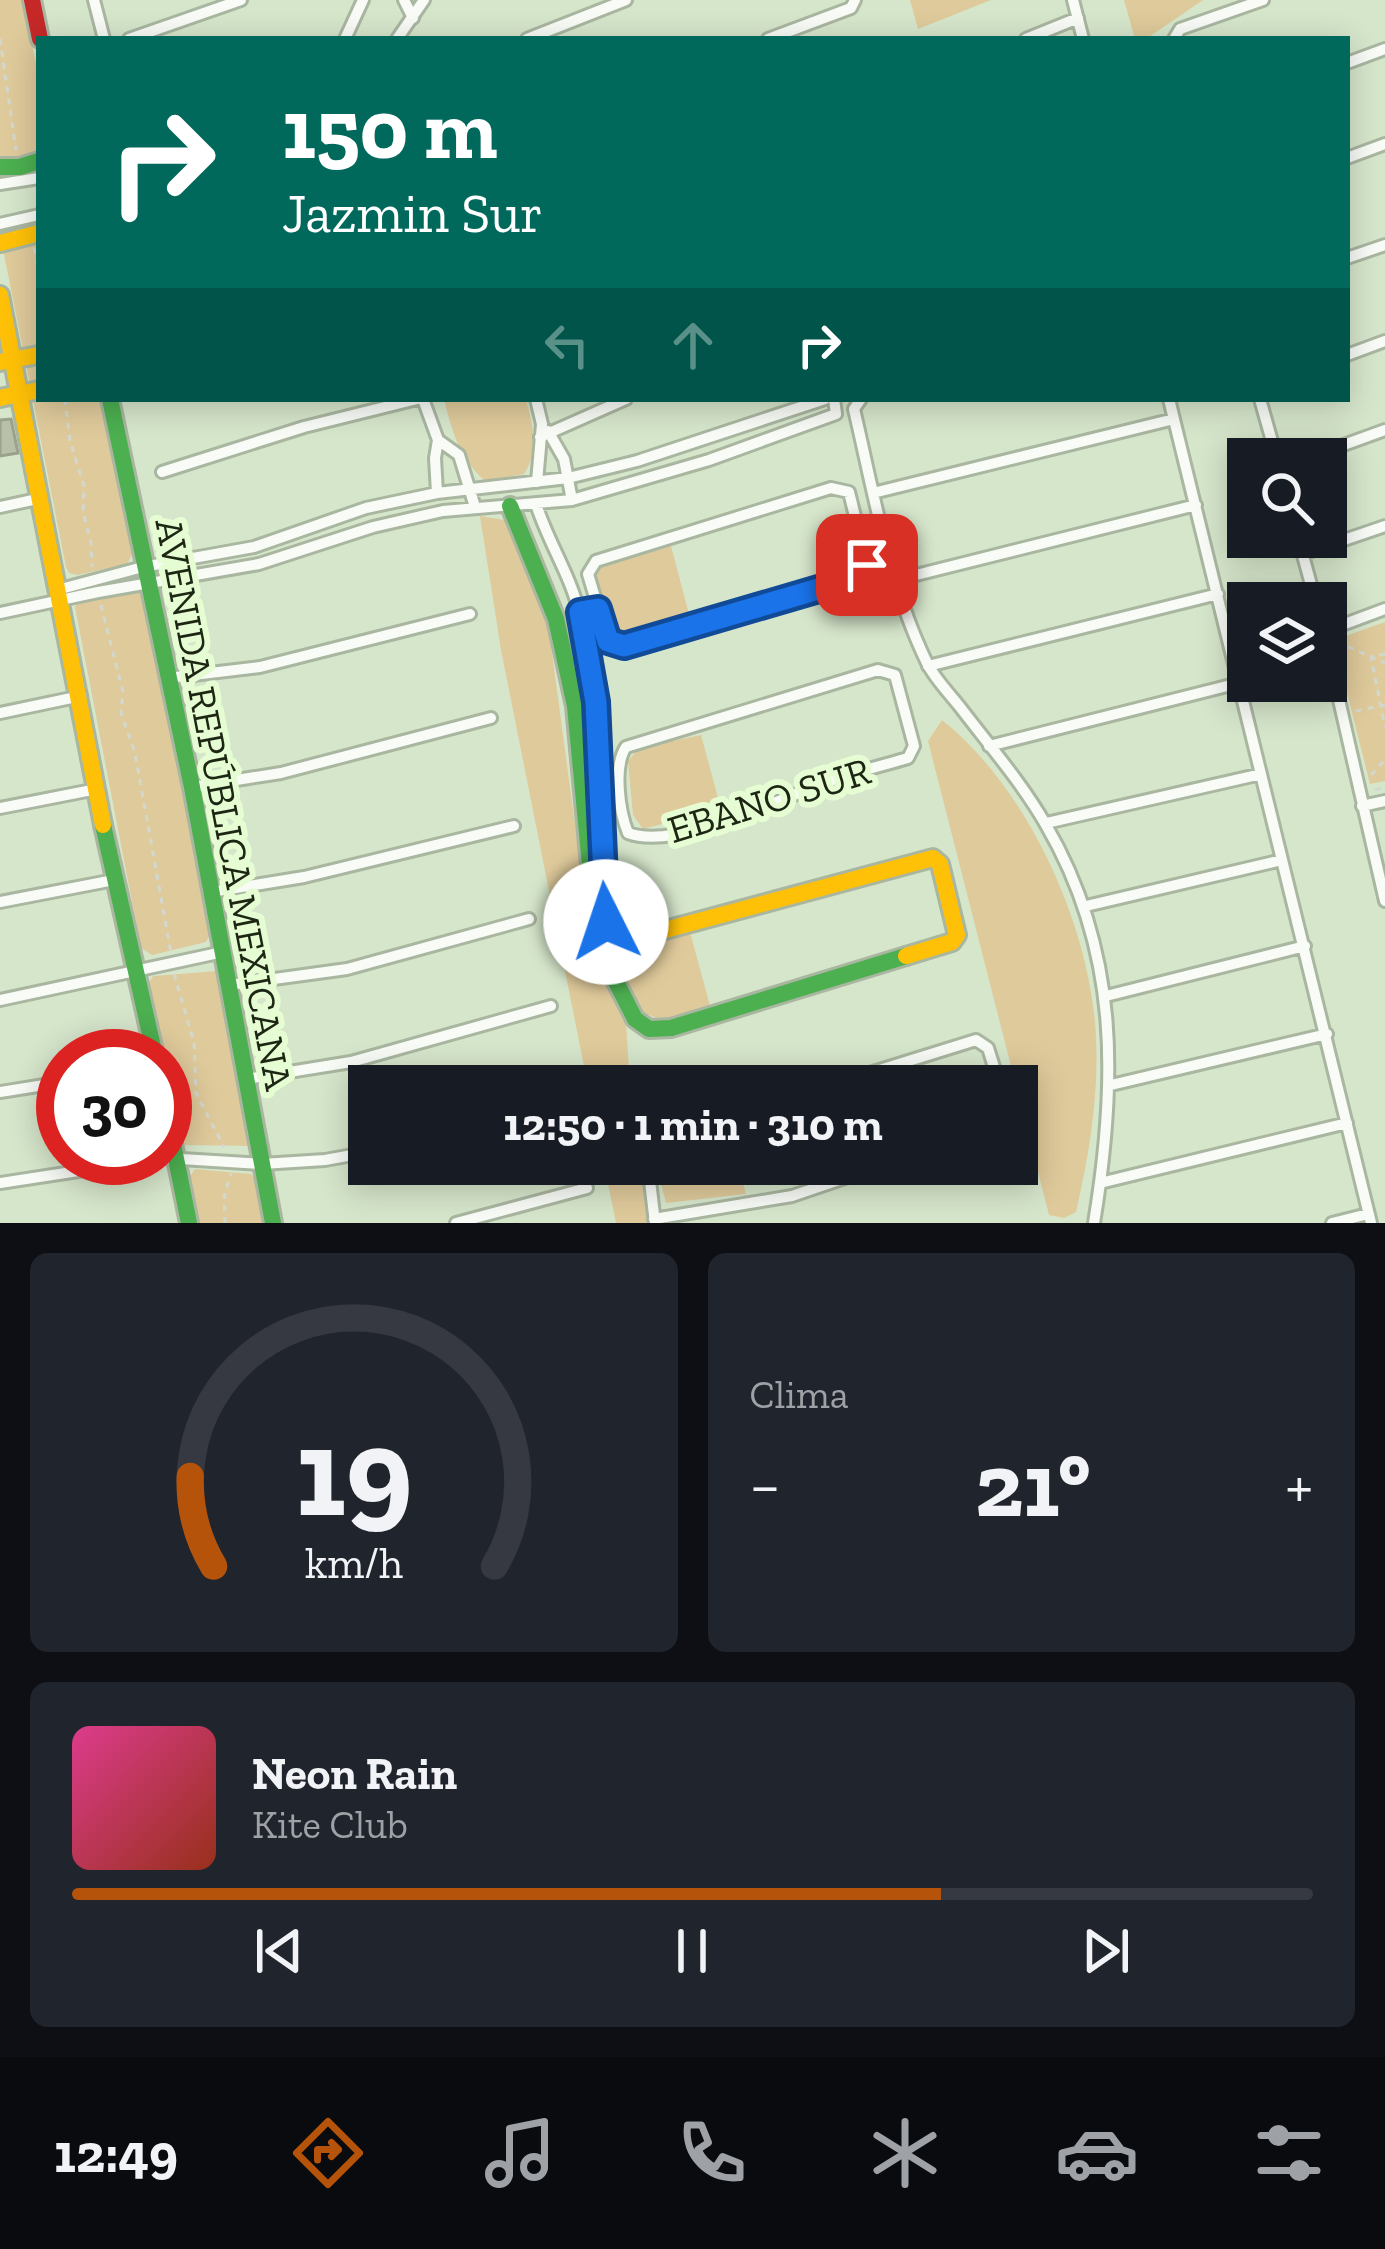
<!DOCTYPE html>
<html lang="es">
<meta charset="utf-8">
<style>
:root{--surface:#171b24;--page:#20242c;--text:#f1f3f6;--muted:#9ea1a6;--line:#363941;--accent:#b45309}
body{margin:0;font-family:"Zilla Slab",serif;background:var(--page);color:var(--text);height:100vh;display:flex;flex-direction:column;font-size:45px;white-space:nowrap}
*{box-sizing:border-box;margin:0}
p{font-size:39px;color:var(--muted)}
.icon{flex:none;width:66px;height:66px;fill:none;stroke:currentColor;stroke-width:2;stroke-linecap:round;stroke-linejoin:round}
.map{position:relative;height:1223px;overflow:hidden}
.panel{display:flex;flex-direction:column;gap:30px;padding:30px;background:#0d0f14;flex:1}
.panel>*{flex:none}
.guide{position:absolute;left:36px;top:36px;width:1314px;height:366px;border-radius:0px;box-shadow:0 6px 30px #0003;background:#00695c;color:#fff;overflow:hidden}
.fabs{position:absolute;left:1227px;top:438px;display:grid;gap:24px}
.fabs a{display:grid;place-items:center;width:120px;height:120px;border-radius:0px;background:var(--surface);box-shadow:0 6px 30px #0003;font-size:60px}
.speed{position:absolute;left:36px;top:1029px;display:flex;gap:24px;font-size:60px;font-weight:700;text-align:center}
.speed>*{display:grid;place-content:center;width:156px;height:156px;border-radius:50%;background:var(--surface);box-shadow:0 6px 30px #0003;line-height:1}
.speed .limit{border:18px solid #d22;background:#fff;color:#111}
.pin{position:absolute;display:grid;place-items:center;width:102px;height:102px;color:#fff;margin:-51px;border-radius:24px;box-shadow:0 6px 18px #0006}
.me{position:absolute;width:132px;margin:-66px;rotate:356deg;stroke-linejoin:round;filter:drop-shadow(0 0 9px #0008)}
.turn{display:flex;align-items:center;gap:42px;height:252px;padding:0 48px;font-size:54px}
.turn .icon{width:156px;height:156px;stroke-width:2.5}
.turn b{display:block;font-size:84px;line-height:102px}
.lanes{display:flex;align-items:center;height:114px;padding:0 48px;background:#0003;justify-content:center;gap:60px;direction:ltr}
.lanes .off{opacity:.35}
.big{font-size:90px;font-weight:800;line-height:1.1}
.panel .tile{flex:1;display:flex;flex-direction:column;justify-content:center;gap:18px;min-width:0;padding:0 42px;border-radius:18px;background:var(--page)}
.panel .dial{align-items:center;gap:0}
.dial svg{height:312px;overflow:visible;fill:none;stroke:var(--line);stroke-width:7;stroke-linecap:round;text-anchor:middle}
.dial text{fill:var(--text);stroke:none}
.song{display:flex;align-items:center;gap:36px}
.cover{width:144px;height:144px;border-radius:18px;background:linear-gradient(135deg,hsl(330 70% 55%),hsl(10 70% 35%))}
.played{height:12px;border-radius:6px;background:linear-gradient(90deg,var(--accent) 70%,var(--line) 70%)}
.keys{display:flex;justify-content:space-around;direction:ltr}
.heat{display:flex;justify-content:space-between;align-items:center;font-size:66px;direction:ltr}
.panel .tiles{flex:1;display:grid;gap:30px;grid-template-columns:1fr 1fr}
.tile:last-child{grid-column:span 2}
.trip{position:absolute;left:348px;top:1065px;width:690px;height:120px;border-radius:0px;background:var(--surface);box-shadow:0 6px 30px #0003;font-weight:800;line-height:120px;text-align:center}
.tab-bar{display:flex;height:192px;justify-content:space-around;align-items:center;background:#090b0e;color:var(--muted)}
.tab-bar .icon{width:84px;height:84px}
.tab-bar .active{color:var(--accent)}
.tab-bar b{font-size:54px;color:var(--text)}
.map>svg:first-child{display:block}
</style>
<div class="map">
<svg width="1385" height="1223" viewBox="0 0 1385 1223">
<rect width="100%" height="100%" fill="#d6e6cb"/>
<!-- green -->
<path fill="#dfca9b" d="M0,0h23l16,78v77l-30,7 -9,-4z
M910,0h81l-73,29z
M1124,0h79l-57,39h-11z
M39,240v159h66l30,150 -8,15 -50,11 -8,-2 -3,-6 -63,-318z
M444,399h82c7,26 13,52 -2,75l-39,7c-26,-24 -33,-49 -41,-82z
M480,516l30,5 35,80 33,246 18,101 30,75 4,63h-42l-87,-436z
M671,546l19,72 -60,19 -11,-1 -7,-7 -16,-50 3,-11z
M132,588l12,8 67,337 -5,9 -54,13 -11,-7 -66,-341 6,-9z
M1385,622v159l-15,3 -35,-139 5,-7z
M942,720c87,69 149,208 154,317 3,59 -7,118 -20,175l-12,6 -15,-3 -121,-474z
M701,735l20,74 -78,20 -10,-14 -5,-54 11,-13z
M690,932l20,74 -48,14 -21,-8c-11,-20 -28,-44 -23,-67z
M218,971l33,175 -68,-1 -34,-162 4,-7z
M604,1164h39l12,59h-39z
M656,1164h82l8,30 -80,9z
M195,1169l56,5 9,10 8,39h-73l-8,-42z"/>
<!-- building -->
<path fill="#b8c0a9" stroke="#9ba28c" stroke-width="3" d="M11,419l7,34 -18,3v-36z"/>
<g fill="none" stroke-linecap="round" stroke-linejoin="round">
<!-- street casing -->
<g stroke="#a9b6a0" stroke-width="16">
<path id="street" d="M94,0l10,39
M404,0l9,18
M1073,0l10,39
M129,39l112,-39
M345,39l18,-39
M397,39l27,-39
M527,39l99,-39
M768,39l83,-31 4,-8
M1026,39l52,-21
M1174,39l6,-10 83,-29
M1347,63l38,-14
M1347,158l38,-14
M0,184l39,-6
M0,224l39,-9
M1347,258l38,-13
M1347,355l38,-14
M423,399l15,41 -3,18 2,35
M536,399l6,25 -5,58
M861,399l-7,10c20,85 35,176 73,254 8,16 22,30 33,44 29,38 62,76 86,118 74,127 71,258 48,398
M1169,399l202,824
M1260,399l17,60
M548,431l16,28 8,41
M540,437l86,-38
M438,440l21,15 16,52
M1305,459l80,-29
M162,472l142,-45 113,-28
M831,488l18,4 18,73 -11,13 -232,69 -16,-6 -20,-67 8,-13z
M873,493l301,-74
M536,504c12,38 35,72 44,111 14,59 22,123 23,183 0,34 -11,110 11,136
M0,507l42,-9
M1298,537l18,66
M1303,554l82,-28
M896,580l300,-75
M57,590l86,-23 111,-20 112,-39 71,-15 131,-15 69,-17 188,-62
M0,613l98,-21 161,-28 114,-37 70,-16 129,-11 137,-40 127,-46 -2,-15
M1326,631l59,-22
M1326,643l59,258
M928,666l290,-72
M878,670l17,5 19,71 -6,12c-24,7 -48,13 -72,21 -50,16 -159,73 -208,54 -9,-22 -15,-67 -2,-86z
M168,678l92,-11 210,-53
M0,713l81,-17
M989,746l250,-63
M192,787l89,-14 210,-55
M1362,806l23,-5
M0,808l97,-19
M1046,823l215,-49
M211,892l93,-15 210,-51
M0,902l114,-22
M1086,906l196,-46
M230,985l117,-16 182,-50
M1106,996l199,-50
M0,1000l223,-48
M246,1079l105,-17 200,-56
M1111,1085l216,-51
M828,1086l148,-46 12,8 12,38
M0,1092l63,-10
M165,1158l97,6 63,-4 44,-8
M648,1164l7,59
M0,1183l163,-25
M1100,1183l247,-60
M654,1219l138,-23 94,-32
M456,1223l131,-35
M1332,1223l36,-9"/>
</g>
<!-- fast casing -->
<g stroke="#a9b6a0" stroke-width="22">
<path id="fast" d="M0,167h20l19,-6
M110,399l82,388 81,436
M510,506l46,113 19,87 21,223 17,47 22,43 14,10 22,-1 235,-72
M103,825l52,231
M165,1104l24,119"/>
</g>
<!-- slow casing -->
<g stroke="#a9b6a0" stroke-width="22">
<path id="slow" d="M0,243l39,-10
M0,295l103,530
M0,362l39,-7
M0,398l39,-8
M599,940l15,-6 6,4 19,-1 294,-79 7,6 17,71 -5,7 -46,14"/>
</g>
<!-- jam casing -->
<g stroke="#a9b6a0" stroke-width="22">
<path id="jam" d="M32,0l8,39"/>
</g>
<!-- path -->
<path stroke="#d3d8cf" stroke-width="3" stroke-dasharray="6 6" stroke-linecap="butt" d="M0,39l16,111
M34,248l5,25
M65,399l5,42 14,45 -1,26 8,31 1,24
M101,605l22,87 -2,21 14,40 36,200
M1337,642l48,21
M1385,654l-14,3 14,70
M1356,711l29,-6
M1371,775l14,-15
M1375,790l10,-3
M174,974l20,68 2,51 28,54
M225,1223l-1,-25 7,-25"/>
<!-- street -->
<use href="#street" stroke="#f9fbf7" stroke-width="10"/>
<!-- fast -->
<use href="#fast" stroke="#4caf50" stroke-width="16"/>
<!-- slow -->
<use href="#slow" stroke="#ffc107" stroke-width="16"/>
<!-- jam -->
<use href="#jam" stroke="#c62828" stroke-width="16"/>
</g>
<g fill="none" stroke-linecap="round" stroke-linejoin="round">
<!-- route casing -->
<g stroke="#114b97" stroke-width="30">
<path id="route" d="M606,922l-10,-220 -16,-90 18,-3 10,32 16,5 232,-68 11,-13"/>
</g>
<!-- route -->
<use href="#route" stroke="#1a73e8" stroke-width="21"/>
</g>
<g text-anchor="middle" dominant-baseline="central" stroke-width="12" stroke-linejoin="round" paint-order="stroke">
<!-- street labels -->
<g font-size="39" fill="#1c2613" stroke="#e6fdd4">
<text transform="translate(769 800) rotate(-17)">EBANO SUR</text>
<text transform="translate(224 804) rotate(79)">AVENIDA REPÚBLICA MEXICANA</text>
</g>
</g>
</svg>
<div class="fabs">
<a><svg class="icon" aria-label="search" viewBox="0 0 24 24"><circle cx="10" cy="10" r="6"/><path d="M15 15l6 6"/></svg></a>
<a><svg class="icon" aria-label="layers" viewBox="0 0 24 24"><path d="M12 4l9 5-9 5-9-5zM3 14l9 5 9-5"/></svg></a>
</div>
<div class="speed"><div class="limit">30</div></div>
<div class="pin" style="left:867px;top:565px;background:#d93025"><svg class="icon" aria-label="arrive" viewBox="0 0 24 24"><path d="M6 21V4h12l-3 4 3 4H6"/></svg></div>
<svg class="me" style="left:606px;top:922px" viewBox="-20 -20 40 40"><circle r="19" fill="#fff"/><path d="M0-13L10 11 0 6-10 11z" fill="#1a73e8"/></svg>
<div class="trip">12:50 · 1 min · 310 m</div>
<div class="guide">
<div class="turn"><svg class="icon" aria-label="right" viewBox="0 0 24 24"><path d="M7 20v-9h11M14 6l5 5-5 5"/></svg><div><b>150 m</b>Jazmin Sur</div></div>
<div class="lanes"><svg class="icon off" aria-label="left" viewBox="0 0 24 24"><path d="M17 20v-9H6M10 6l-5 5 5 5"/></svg><svg class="icon off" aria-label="ahead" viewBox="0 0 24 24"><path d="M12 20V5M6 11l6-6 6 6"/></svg><svg class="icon" aria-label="right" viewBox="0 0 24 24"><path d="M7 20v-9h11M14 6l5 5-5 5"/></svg></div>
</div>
</div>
<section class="panel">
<div class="tiles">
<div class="tile dial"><svg viewBox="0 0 100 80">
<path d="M14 69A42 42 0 1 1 86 69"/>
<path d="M14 69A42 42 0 0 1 8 46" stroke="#b45309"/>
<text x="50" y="56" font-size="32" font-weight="700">19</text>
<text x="50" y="72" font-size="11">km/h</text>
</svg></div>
<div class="tile"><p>Clima</p>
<div class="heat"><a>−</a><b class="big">21°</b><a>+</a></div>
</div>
<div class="tile">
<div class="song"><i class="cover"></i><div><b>Neon Rain</b><p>Kite Club</p></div></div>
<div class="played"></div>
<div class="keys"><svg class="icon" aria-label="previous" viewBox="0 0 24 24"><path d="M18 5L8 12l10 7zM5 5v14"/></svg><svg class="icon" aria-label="pause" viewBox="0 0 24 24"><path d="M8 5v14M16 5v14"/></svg><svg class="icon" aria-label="next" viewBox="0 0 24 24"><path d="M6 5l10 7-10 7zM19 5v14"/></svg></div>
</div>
</div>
</section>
<nav class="tab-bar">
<b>12:49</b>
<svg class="icon active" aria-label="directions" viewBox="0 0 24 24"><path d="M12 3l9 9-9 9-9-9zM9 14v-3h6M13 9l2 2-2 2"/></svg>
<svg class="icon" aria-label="music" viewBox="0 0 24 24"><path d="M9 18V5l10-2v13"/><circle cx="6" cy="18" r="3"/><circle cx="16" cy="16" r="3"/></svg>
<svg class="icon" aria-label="phone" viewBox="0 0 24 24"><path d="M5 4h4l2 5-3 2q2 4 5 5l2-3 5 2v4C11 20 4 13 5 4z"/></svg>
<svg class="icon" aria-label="climate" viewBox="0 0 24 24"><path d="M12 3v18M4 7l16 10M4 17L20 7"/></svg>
<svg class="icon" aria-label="car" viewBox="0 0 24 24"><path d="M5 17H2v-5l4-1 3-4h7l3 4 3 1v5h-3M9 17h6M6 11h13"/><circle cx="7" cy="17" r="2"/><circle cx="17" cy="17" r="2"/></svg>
<svg class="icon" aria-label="filters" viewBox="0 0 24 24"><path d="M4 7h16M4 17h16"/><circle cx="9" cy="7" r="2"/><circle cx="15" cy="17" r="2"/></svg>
</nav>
